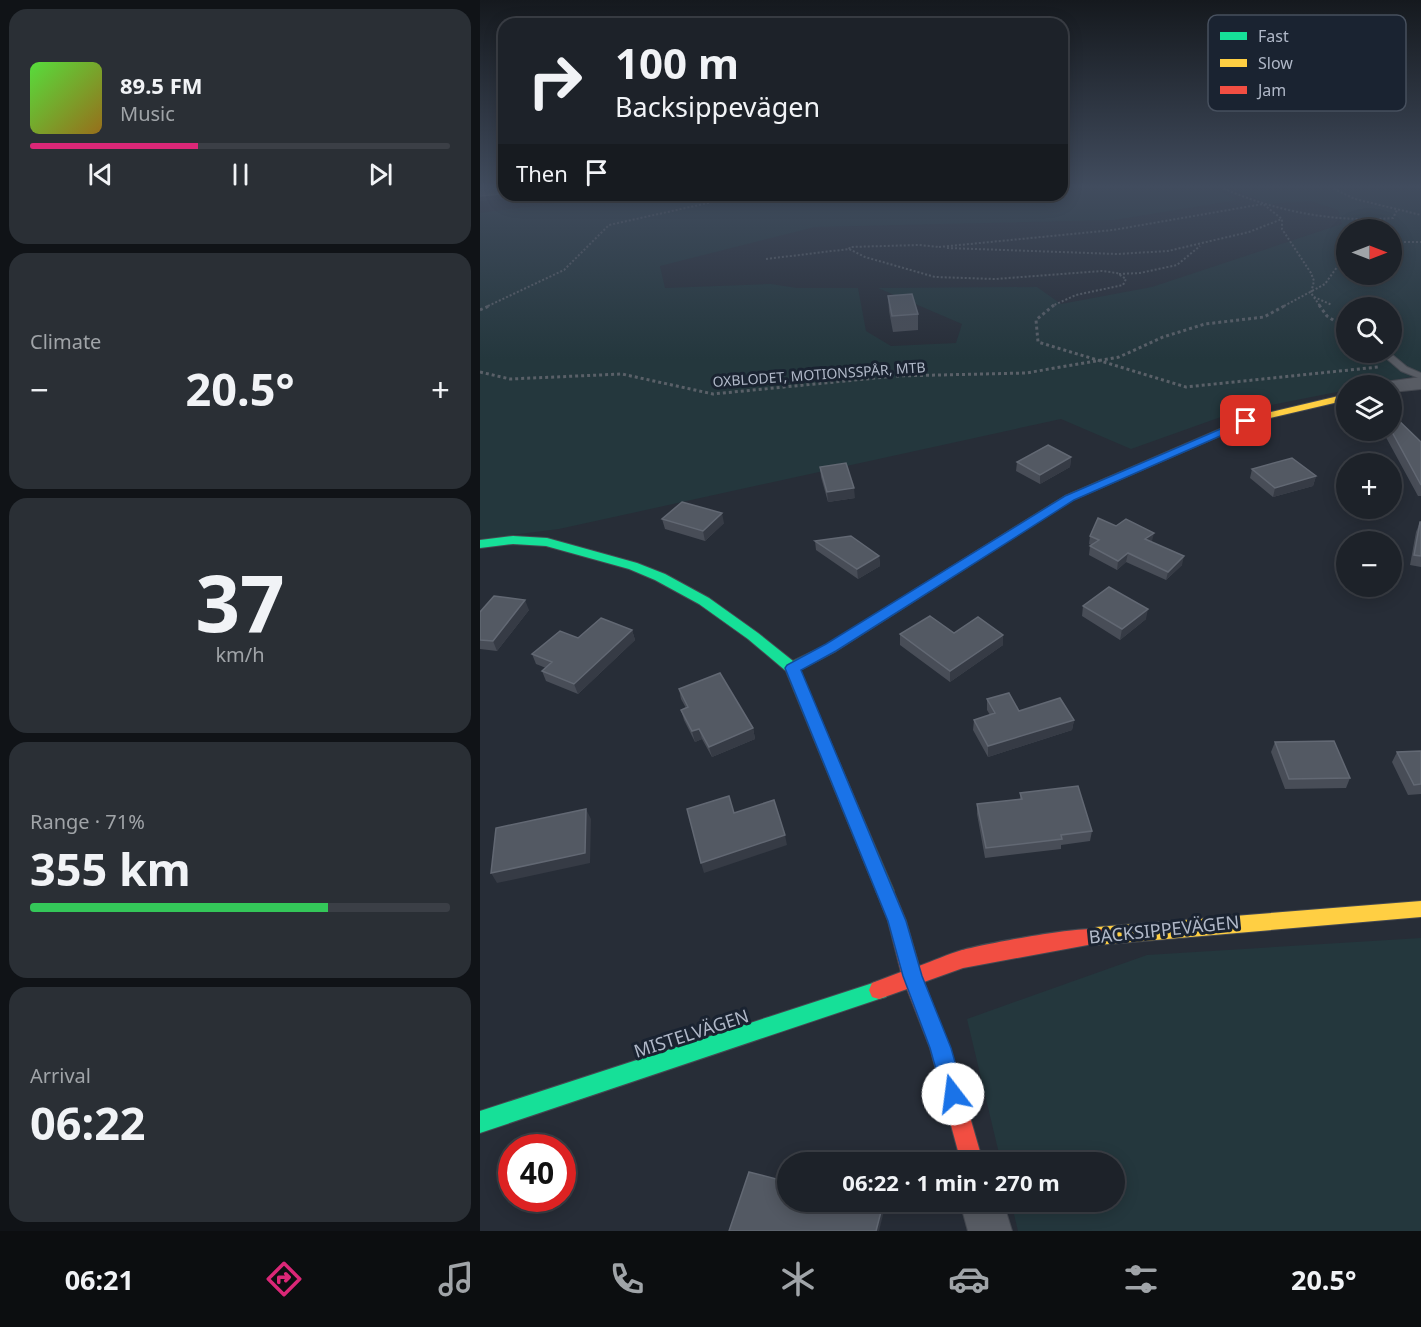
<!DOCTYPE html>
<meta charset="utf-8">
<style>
:root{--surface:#1d2229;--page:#2a2f35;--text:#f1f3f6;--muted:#a0a4a8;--line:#3b3f46;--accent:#db2777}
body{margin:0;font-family:"Noto Sans",sans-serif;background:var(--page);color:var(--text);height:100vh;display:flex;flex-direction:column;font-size:22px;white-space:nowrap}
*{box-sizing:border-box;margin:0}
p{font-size:20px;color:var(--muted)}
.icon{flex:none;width:33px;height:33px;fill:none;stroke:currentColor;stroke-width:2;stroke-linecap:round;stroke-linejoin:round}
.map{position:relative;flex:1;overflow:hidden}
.details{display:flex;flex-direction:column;gap:9px;padding:9px;background:#101317;width:480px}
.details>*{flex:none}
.banner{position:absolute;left:18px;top:18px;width:570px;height:183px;border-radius:18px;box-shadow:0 3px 15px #0003,0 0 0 2px var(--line);background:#1d2229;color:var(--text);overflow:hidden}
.needle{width:39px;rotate:90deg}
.buttons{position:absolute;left:856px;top:219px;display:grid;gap:12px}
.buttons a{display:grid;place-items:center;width:66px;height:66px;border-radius:50%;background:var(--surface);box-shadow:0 3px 15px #0003,0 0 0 2px var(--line);font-size:30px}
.speed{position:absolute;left:18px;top:1134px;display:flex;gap:12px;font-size:30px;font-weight:700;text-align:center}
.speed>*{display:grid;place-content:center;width:78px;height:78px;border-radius:50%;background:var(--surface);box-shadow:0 3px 15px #0003,0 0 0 2px var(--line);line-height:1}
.speed .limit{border:9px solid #d22;background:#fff;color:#111}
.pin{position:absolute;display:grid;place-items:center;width:51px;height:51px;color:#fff;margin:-26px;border-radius:12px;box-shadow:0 3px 9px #0006}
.me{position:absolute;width:66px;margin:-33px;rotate:345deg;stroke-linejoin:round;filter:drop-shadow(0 0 4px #0008)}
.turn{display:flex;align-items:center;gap:21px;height:126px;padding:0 18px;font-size:27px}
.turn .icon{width:78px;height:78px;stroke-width:2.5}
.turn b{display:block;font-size:42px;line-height:51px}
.then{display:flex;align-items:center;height:57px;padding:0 18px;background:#0003;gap:12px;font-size:22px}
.big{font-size:45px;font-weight:700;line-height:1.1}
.details .card{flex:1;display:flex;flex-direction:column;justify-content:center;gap:9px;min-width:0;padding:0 21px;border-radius:18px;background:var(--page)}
.details .dial{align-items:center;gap:0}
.dial b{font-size:78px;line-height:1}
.song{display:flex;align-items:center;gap:18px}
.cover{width:72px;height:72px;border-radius:9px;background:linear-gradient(135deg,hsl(110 70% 55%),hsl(40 70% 35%))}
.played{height:6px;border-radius:3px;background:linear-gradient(90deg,var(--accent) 40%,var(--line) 40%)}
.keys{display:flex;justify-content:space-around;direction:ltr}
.heat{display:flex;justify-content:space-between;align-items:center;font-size:33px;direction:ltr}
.charge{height:9px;border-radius:4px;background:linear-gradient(90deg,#34c759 71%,var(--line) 0)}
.trip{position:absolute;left:297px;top:1152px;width:348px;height:60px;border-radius:30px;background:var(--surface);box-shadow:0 3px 15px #0003,0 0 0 2px var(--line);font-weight:700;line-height:60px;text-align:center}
.menu{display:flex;height:96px;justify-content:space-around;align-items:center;background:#0c0e10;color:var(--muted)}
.menu .icon{width:42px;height:42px}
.menu .on{color:var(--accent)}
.menu b{font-size:27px;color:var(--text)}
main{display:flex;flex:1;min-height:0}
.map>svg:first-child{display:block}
</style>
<main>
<section class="details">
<div class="card">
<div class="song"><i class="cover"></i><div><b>89.5 FM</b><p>Music</p></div></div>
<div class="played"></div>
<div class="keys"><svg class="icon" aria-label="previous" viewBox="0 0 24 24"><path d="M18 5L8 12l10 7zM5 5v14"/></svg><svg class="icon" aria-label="pause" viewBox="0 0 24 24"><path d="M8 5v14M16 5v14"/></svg><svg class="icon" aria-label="next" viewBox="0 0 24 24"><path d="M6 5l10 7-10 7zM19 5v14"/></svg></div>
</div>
<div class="card"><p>Climate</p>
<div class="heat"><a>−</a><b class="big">20.5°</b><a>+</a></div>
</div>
<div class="card dial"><b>37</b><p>km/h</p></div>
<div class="card"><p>Range · 71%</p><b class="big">355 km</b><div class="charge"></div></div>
<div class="card"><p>Arrival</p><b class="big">06:22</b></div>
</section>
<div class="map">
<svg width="941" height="1231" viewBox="0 0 941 1231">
<rect width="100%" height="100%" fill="#272d37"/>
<!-- green -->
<path fill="#24373d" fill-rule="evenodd" d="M582,187h149l27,13 -124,20 -299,7 -155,39 5,22 106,-4 26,4h61l8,43 25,15 65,-3 6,-19 -84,-36 159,-1 24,17 91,-17 190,-63 -4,-14 -28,-9 -41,3 -42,-17h194v188l-52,10 -22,1v4l-112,22 -104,37 -70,-30 -502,110 -79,10v-326l100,-13h58l35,-5h389zM867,230h45v44h-45zM867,308h45v44h-45z
M941,938v293h-403l-7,-29h103v-40h-113l-34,-143 180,-64z"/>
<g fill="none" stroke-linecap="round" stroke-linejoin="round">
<!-- lane casing -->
<g stroke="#454951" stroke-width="2">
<path id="lane" d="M899,352h10l18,15 14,6v6l-20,-8z"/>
</g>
<!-- street casing -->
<g stroke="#454951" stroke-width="2">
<path id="street" d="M941,377v12l-29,3v-6h-9l2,-4z
M480,1202h43l9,29h-44z"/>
</g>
<!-- fast casing -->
<g stroke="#454951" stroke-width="2">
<path id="fast" d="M754,423l5,3 -1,2 -165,72 -237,151 -36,19 94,221 -3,6 -6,2 -6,-2 -3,-6 -90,-220 -38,-32 -49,-35 -44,-24 -26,-11 -83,-23 -33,-2 -33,4v-8l33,-4 34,2 90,25 28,11 44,24 49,35 35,28 33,-16 239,-149z
M399,981l7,2 3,7 -3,7 -7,2 -399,134v-22z"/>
</g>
<!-- slow casing -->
<g stroke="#454951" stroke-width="2">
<path id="slow" d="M867,394v6l-98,23 -15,6 -5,-3 13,-7z
M941,901v16l-324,28 -7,-3 -2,-6 2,-6 7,-3z"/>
</g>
<!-- jam casing -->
<g stroke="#454951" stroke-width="2">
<path id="jam" d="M405,883l6,2 15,36 13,45c14,-5 29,-12 43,-16 22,-6 125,-26 142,-20l2,6 -2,6 -141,26 -39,14 26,66 33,114h-22l-31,-114 -23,-59 -28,10 -7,-2 -3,-7 3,-7 29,-11 -13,-51 -12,-30 3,-6z"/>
</g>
<!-- path-far1 -->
<path stroke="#5a6068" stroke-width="2" stroke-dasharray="2 2" stroke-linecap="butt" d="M740,187c54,24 114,36 173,31l4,-8
M850,187l25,12 66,16
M912,242h29
M459,247l174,-17 150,-26 19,15v10l29,44 3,8 -3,12 9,13
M467,248l170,6 51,-3 81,-19 33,-13
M369,249l1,-2 69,-2 20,2
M286,259l83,-10 16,8 70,20 60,2 107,-8 15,2 9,6 -3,6 -47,10 -24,11
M639,274l21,-1 37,-8 23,-19
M834,297l18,8
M8,306l76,-36 45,-45 117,-26 9,-4
M804,306l41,-22 22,-31"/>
<!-- path -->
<path stroke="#5a6068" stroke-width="3" stroke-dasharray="3 3" stroke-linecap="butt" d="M574,305l-18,15 2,22 148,45 192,-20
M839,305l8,11 20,13
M0,310l11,-5
M0,372l30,7 112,-5 91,20 183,-18 130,-3 93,-16 44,-20 42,-13 59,-7 22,-12"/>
<!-- lane -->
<use href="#lane" fill="#585c64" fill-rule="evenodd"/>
<!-- street -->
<use href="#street" fill="#585c64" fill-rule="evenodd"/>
<!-- fast -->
<use href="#fast" fill="#16e098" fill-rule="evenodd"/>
<!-- slow -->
<use href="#slow" fill="#ffcf43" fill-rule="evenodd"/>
<!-- jam -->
<use href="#jam" fill="#f24e42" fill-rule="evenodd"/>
</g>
<!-- wall -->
<path fill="#484d57" d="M408,296l30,18v16l-25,2 -4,-21z
M902,430h10l29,12v54h-3z
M591,457l-1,10 -30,17 -24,-13 1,-9z
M340,467l35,31 -27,4 -7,-25z
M772,469l64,7 -3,10 -40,11 -23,-19z
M182,519l62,4 -19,18 -40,-12z
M940,522h1v45l-11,-2 6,-33z
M610,536l62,5 -1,1 31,23 -16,15 -40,-18 -9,8 -28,-15 1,-9 1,-1 -2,-1z
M335,541l64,15 1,10 -22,13 -42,-29z
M603,606l63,13 -26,21 -38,-24z
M49,610l-32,41 -17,-2v-37z
M152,630l3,10 -57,54 -32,-13 -4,-10 4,-3 -10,-4 -4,-10 46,-16z
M474,633l49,2v10l-53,37 -50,-37v-11z
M199,689l74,39 2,11 -43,18 -10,-18 -7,3 -11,-22 -3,-10 5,-2 -5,-9z
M507,699l32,12 55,9 -2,10 -84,27 -15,-27 1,-10 16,-5 -3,-5z
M795,742l75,36 -4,10 -61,1 -14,-37z
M941,751v43l-13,1 -16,-33 5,-10z
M540,793l72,38 -2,10 -29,4v4l-76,9 -8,-44v-10l43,-5z"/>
<!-- shaded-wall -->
<path fill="#363b45" d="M24,187v12l-24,2v-5z
M591,457l-1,10 -30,17v-9z
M836,476l-3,10 -40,11 2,-9z
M374,488l1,10 -27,4 -1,-10z
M242,513l2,10 -19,18 -2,-10z
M674,533l-2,8 -8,7 1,-9z
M648,553l-2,9 -9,8 1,-9z
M399,556l1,10 -22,13 -1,-10z
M704,556l-2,9 -16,15 2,-8z
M45,600l4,10 -32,41 -4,-10z
M668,609l-2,10 -26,21 2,-11z
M152,630l3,10 -57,54 -4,-10z
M523,635v10l-53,37v-11z
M594,720l-2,10 -84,27v-11z
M273,728l2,11 -43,18 -3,-10z
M219,729l3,10 -7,3 -3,-11z
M106,809l5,10 -1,44 -93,20 -6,-10z
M305,835l2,10 -83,28 -3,-10z
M403,1204l1,7 -5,20h-3z"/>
<!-- building -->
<path fill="#535963" stroke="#626873" stroke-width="1.5" d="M0,187h23l-1,7 -22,2z
M432,294l6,20 -26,2 -4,-20z
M912,414l29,28v43l-30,-55h1z
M568,445l23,12 -31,18 -23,-13z
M812,458l24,18 -41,12 -23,-19z
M366,463l8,25 -27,4 -7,-25z
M202,502l40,11 -19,18 -41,-12z
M618,518l18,8 10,-7 28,14 -9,6 39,17 -16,16 -40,-19 -10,8 -28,-15 9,-6 -9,-4z
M940,522h1v34l-7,-1z
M371,536l28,20 -22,13 -42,-28z
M629,587l39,22 -26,20 -39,-23z
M14,596l31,4 -32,41 -13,-1v-28z
M450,616l24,17 24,-16 25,18 -53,36 -50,-37z
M121,618l31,12 -58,54 -32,-13 10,-9 -20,-8 28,-23 18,7z
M240,673l33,55 -44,19 -10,-18 -7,2 -11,-21 7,-3 -9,-18z
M529,693l10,18 41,-13 14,22 -86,26 -14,-26 21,-7 -8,-14z
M854,741l16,37 -61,1 -14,-37z
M941,751v33l-7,1 -17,-33z
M598,786l14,45 -31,4 1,4 -76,9 -9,-44 45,-5 -2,-6z
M249,796l5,17 40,-13 11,35 -84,28 -14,-54z
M106,809l-1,44 -94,20 5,-45z
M269,1172l39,10v20h87l8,2 -7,27h-147z"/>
<!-- sky -->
<linearGradient id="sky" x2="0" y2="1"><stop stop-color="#15191e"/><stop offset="0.52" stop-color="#414c5e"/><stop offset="1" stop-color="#414c5e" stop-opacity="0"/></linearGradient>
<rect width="941" height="359" fill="url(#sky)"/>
<!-- route -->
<path fill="#1a73e8" stroke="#114b97" stroke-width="1.5" d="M766,418l4,1v4l-176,77 -238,151 -35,19 105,251 16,55 29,72 13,46 -3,7 -8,3 -8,-3 -15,-53 -27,-72 -15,-55 -103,-253 2,-3 39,-21 239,-148z"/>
<g text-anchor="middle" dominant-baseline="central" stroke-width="6" stroke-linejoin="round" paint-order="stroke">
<!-- far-street labels -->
<g font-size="14" fill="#b0b8c8" stroke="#1a2331">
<text transform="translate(339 374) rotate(-4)">OXBLODET, MOTIONSSPÅR, MTB</text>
</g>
<!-- near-street labels -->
<g font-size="18" fill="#b0b8c8" stroke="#1a2331">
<text transform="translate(684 929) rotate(-6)">BACKSIPPEVÄGEN</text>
<text transform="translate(211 1033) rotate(-18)">MISTELVÄGEN</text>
</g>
</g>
<!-- legend -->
<rect x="728" y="15" width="198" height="96" rx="9" fill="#1a2331" stroke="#47505e" stroke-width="1.5"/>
<rect x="740" y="32" width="27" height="8" fill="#16e098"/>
<rect x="740" y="59" width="27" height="8" fill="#ffcf43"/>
<rect x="740" y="86" width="27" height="8" fill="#f24e42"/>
<g font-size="16" fill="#b0b8c8">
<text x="778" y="42">Fast</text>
<text x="778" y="69">Slow</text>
<text x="778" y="96">Jam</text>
</g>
</svg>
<div class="buttons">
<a><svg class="needle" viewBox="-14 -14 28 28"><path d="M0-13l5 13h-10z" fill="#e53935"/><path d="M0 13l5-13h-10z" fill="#a0a4a8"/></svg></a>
<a><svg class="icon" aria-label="search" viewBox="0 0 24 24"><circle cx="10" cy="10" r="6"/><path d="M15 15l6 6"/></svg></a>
<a><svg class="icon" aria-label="layers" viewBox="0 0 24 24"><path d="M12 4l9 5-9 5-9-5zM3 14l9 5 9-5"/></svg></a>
<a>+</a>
<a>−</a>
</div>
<div class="speed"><div class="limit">40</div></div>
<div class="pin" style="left:766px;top:421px;background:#d93025"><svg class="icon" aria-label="arrive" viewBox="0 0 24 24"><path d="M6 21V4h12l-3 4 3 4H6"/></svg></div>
<svg class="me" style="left:473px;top:1094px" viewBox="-20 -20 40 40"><circle r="19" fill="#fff"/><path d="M0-13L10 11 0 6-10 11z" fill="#1a73e8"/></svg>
<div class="trip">06:22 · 1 min · 270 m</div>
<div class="banner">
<div class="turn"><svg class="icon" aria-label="right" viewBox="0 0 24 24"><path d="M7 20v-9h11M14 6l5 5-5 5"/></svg><div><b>100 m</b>Backsippevägen</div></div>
<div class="then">Then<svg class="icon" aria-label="arrive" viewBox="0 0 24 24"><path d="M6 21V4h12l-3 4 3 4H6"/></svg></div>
</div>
</div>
</main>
<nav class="menu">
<b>06:21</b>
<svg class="icon on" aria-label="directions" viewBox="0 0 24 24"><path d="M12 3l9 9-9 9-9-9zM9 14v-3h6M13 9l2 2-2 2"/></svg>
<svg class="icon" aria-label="music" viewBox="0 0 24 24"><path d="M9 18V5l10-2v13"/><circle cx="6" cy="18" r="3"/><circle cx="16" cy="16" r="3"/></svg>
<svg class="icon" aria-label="phone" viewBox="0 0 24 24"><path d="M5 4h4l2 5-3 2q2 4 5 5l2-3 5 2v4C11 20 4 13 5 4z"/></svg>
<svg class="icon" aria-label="climate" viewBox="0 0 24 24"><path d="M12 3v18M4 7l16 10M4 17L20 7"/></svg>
<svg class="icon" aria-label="car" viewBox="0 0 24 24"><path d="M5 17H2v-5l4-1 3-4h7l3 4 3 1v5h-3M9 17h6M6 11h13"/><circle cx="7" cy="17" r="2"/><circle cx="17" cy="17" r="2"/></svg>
<svg class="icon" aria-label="filters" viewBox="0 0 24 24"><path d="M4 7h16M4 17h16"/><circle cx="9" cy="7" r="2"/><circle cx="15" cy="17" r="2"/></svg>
<b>20.5°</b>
</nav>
